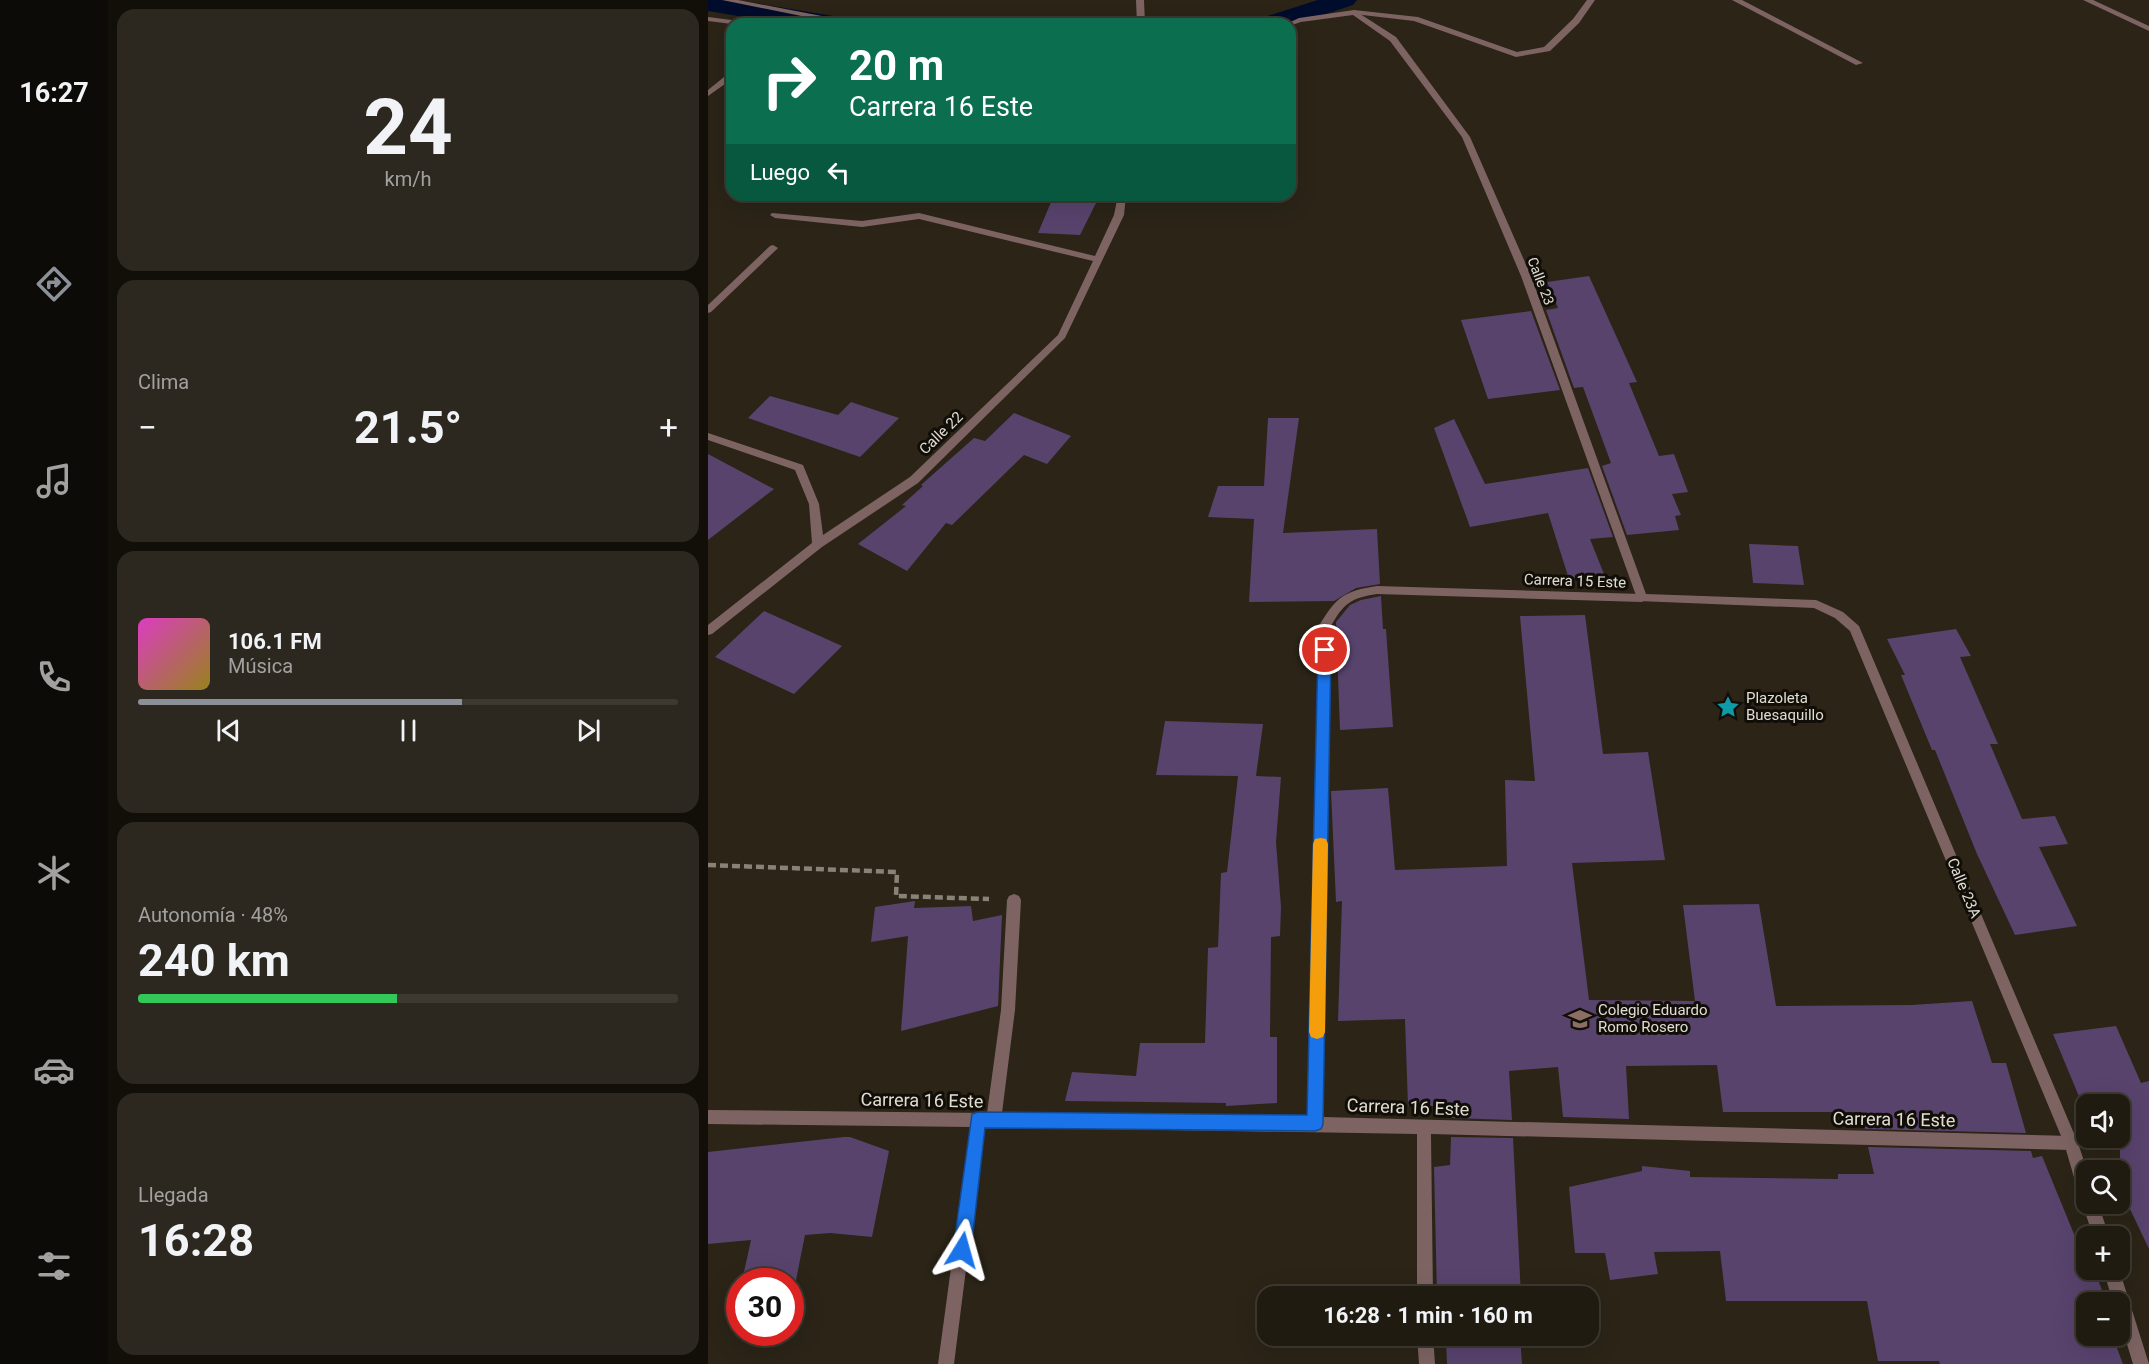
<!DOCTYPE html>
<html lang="es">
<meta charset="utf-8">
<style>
:root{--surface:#201b11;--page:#2d281f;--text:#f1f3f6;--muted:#a2a19f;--line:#3d3931;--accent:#8c9099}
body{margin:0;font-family:Roboto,sans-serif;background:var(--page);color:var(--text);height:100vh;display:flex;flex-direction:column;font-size:22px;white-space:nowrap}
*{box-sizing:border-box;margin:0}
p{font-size:20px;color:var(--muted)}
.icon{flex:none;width:33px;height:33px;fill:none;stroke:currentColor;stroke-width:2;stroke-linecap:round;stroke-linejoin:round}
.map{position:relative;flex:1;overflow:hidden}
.sheet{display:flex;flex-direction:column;gap:9px;padding:9px;background:#120f09;width:600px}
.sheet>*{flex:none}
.top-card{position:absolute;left:18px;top:18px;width:570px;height:183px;border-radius:18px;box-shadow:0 6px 24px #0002,0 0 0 2px var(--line);background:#0b6e4f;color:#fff;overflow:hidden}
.controls{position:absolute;left:1368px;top:1094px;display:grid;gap:12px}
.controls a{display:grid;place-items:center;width:54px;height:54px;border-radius:12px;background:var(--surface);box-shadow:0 6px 24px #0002,0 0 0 2px var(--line);font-size:30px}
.speed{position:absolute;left:18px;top:1268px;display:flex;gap:12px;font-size:30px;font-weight:700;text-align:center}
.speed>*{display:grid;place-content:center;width:78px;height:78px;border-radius:50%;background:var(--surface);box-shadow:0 6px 24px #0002,0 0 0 2px var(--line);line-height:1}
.speed .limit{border:9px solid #d22;background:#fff;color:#111}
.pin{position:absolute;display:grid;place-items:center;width:51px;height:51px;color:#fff;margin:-26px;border:3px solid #fff;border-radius:50%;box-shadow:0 2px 6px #0007}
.me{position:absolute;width:66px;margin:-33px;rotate:8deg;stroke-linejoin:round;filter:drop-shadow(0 0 4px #0008)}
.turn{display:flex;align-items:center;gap:21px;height:126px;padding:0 24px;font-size:27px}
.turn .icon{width:78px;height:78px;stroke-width:2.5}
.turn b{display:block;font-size:42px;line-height:51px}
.then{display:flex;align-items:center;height:57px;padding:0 24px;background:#0003;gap:12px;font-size:22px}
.big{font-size:45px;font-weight:700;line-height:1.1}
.sheet .widget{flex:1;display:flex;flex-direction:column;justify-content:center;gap:9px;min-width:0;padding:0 21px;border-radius:18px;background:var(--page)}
.sheet .dial{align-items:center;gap:0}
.dial b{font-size:78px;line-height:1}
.song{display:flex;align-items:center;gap:18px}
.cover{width:72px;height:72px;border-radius:9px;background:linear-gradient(135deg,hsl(310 70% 55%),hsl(50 70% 35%))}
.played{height:6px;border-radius:3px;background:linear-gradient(90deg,var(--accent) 60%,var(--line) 60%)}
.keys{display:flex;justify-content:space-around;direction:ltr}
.heat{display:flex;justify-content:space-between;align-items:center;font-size:33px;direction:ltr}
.charge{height:9px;border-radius:4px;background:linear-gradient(90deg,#34c759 48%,var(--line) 0)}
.trip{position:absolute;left:549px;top:1286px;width:342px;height:60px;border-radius:18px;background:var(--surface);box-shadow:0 6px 24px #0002,0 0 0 2px var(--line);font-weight:700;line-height:60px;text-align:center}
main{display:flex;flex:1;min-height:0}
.dock{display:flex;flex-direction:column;width:108px;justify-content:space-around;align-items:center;background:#0d0b07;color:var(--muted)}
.dock .icon{width:42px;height:42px}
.dock .on{color:var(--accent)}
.dock b{font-size:27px;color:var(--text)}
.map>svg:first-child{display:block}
</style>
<main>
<nav class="dock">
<b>16:27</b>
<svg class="icon on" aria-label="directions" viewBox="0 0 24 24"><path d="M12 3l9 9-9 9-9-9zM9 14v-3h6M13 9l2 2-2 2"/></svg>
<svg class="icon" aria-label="music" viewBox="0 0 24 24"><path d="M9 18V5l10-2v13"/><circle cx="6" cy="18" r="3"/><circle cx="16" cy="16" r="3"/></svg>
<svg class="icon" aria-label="phone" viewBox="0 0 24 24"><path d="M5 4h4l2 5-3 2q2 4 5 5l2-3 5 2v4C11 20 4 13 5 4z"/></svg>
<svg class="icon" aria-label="climate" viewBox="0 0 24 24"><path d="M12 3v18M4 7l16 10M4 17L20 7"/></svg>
<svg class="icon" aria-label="car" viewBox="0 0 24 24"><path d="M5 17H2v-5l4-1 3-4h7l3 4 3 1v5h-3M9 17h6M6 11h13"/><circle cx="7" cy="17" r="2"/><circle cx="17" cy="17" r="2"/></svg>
<svg class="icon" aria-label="filters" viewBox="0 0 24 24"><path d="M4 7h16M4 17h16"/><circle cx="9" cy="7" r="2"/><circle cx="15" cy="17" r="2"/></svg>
</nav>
<section class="sheet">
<div class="widget dial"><b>24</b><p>km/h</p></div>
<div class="widget"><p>Clima</p>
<div class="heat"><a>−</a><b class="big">21.5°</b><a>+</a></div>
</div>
<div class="widget">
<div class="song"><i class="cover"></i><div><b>106.1 FM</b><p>Música</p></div></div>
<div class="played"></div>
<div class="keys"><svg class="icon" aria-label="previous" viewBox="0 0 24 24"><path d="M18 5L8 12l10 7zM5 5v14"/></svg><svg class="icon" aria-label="pause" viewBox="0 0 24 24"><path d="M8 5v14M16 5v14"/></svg><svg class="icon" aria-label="next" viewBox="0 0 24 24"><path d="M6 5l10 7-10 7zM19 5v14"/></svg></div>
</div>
<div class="widget"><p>Autonomía · 48%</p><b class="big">240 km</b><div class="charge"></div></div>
<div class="widget"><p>Llegada</p><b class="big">16:28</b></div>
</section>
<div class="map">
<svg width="1441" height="1364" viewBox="0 0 1441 1364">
<rect width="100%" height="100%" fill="#2b2417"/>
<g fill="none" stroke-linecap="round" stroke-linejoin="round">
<!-- canal -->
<path fill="#000c2c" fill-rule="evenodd" d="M0,0h28l97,16 9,2 4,6h-60l-78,-13z
M610,0h39l-4,5 -63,21v-2h-33l4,-6z"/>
</g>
<!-- building -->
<path fill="#58436d" d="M346,195l44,4 -18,36 -42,-2z
M881,276l48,106 -8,1 30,73 15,-2 14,38 -16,2 9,21 -6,1 4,14 -52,5 -25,-69 9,-3 -28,-76 -9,1 -28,-78 12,-2 -11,-26z
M823,311l29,79 -72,9 -27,-79z
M62,396l68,19 13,-13 48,16 -39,39 -112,-39z
M306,413l57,23 -24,28 -23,-9 -72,70 -6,-2 -39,48 -49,-27 48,-38 -4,-1 21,-19 -2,-1 53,-47 11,3z
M560,418h31l-16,115 94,-4 3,55 -24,4 -22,13 -85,1 5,-83 -46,-2 10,-31h46z
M746,419l31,65 103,-16 25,69 -23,2 14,35 -35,5 -21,-66 -78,14 -36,-99z
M0,454l66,35 -66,51z
M1041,544l49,2 6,39 -51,-2z
M673,596l2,33h3l7,98 -53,3 -4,-108 14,-17 11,-5z
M56,611l78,35 -48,48 -79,-37z
M877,615l18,139 45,-2 17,108 -93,3 17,137 106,1 -12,-96 76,-1 17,102 136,-1 60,-4 20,62h14l20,70 -161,-4 -4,-17h-138l-6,-47 -91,1 3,53 -66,-2 -5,-50 -49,4 3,49 -61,-2v-12h-43l-3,-87 -67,2 4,-120 -6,1 -5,-111 57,-3 7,82 112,-4 -2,-86 30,1 -15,-165z
M1248,629l15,27 -11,1 38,87h-8l32,75 33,-3 13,28 -29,3 38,79 -62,9 -38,-81 -42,-104h-3l-31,-75h4l-18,-36z
M457,721l98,3 -7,52 25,1 -5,65 5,65 -1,29 -9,1 -1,100h7v66l-51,3v-3l-161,-2 7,-29 64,4 4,-33h65l3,-95 10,-1 3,-74 6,-1 11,-96 -82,-1z
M207,901l-1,7 57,-2 2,15 29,-6 -4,91 -97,25 7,-95 -37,6 4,-35z
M1408,1026l25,57 8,-2v168l-29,-61v-47l-12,1 -3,-5h15v-33h-34l-1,7 -32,-77z
M136,1137h6l39,14 -17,86 -42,-4 -25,2 -15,75v-29h-48l9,-41 -43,4v-92z
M743,1137l62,1 8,158h-84l-3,-129 16,-2z
M1160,1147l163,4 2,7 9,-2 34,83h7l3,9v21h8l11,29 -6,1 1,3h-14v33h26l11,29h-183l-1,-3h-61l-11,-60h-141l-6,-50 -66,1 4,22 -48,6 -5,-27h-30l-6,-66 73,-16v-5l48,5v6l148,2v-5h36z
M734,1335h78l2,29h-75l-1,-25 -3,1z"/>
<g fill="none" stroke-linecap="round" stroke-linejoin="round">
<!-- path -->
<path stroke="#888277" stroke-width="4.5" stroke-dasharray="8 4" stroke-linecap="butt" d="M0,865l189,7 -1,24 93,3"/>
<!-- minor -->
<path fill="#7d6463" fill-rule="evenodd" d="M14,0h16l115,22 4,2h-16z
M879,0h8l-16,23 -29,28 -34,6 -102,-36 -60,-7 -4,-2 4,-2 64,7 99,35 27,-5 29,-28z
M1024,0h10l121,63 -7,2z
M1375,0h10l56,26v5z
M0,17l39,5 4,2h-19l-24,-3z
M21,73h3v6l-24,17v-6z
M410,195h8l-2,20 -59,123 -147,145 -96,64 -110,87 -4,1v-10l104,-82 -3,-39 -14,-34 -87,-30v-7l95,32 16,39 4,31 87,-58 148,-142 35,-74 -174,-42 -57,8 -87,-9 -5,-3 2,-2 90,8 57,-8 176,43 19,-41z
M65,245l5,3 -2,2 -65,62 -3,1v-8l62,-59z
M669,586l265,8 6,4 -6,4 -265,-8c-26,4 -33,9 -46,32l-8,491 748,19 5,2 2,5 -2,5 -5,2 -640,-16 2,162h-16v-162l-433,-7 -30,237h-16l32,-237 -262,-3v-14l279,3 14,-103 6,-110 2,-4 5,-2 5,2 2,4 -6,110 -13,103 306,4 11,-491c17,-29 25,-35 58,-40z
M709,1335h16l2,29h-16z"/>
<!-- tertiary -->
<path fill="#7d6463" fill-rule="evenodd" d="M428,0h8l1,24h-8z
M646,10l42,27 74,100 61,139 115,318 170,6 27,12 16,14 219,517 9,27 -1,33h12l11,33h-16l-11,-33 3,-5 -4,-2 -3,-5 -14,-48 -214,-512 -15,-13 -21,-10 -176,-7 -117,-325 -59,-139 -72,-96 -37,-26 -52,7 -11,4v-2h-4l13,-6z
M1395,1269h16l30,95h-16l-13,-43v-19h-7z"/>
</g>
<!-- route -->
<path fill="#1a73e8" stroke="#114b97" stroke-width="1.5" d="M617,645l6,5 -8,474 -2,5 -6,2 -330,-3 -14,122 -3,7 -6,2 -6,-2 -3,-7 19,-136 6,-2 329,3 11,-465z"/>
<!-- slow -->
<path fill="#f59e0b" d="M613,838l5,1 2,5 -3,188 -2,5 -6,2 -6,-2 -2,-5 4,-188 2,-5z"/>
<!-- icons -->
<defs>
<g id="sight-bare" transform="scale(1.8)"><path d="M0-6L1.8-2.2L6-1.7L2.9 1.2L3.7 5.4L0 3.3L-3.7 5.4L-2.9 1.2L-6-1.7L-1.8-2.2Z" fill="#0f9aa8" stroke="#110e08" stroke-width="2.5" paint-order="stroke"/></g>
<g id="school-bare" transform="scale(1.8)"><path d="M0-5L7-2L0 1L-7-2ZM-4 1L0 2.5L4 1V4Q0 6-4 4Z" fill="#8d6e63" stroke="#110e08" stroke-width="2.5" paint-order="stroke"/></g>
</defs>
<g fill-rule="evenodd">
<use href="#sight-bare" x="1020" y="707"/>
<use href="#school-bare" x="872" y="1019"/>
</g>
<g text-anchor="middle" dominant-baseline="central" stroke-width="6" stroke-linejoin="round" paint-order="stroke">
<!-- far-street labels -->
<g font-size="14" fill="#e1dcd3" stroke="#110e08">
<text transform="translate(833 281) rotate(69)">Calle 23</text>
</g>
<!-- street labels -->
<g font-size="15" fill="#e1dcd3" stroke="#110e08">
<text transform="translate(233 433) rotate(-44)">Calle 22</text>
<text transform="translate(867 581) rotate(2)">Carrera 15 Este</text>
<text transform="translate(1256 888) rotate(67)">Calle 23A</text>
</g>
<!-- poi labels -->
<g font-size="15" fill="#e1dcd3" stroke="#110e08" text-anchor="start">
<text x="1038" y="698">Plazoleta<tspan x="1038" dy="17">Buesaquillo</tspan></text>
<text x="890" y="1010">Colegio Eduardo<tspan x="890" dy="17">Romo Rosero</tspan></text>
</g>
<!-- near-street labels -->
<g font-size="18" fill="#e1dcd3" stroke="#110e08">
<text transform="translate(214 1100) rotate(1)">Carrera 16 Este</text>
<text transform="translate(700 1107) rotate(2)">Carrera 16 Este</text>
<text transform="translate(1186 1119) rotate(1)">Carrera 16 Este</text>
</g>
</g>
</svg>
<div class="controls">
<a><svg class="icon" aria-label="sound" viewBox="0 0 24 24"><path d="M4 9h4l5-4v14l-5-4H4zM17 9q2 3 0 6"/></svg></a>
<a><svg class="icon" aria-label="search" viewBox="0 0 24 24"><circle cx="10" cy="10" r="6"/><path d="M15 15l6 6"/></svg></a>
<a>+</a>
<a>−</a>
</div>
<div class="speed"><div class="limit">30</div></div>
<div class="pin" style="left:617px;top:650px;background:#d93025"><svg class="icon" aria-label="arrive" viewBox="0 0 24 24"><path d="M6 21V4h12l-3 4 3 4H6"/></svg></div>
<svg class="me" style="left:254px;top:1250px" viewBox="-20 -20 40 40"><path d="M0-17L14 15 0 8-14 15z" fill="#1a73e8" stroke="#fff" stroke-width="4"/></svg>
<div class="trip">16:28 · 1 min · 160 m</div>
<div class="top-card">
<div class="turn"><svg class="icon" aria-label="right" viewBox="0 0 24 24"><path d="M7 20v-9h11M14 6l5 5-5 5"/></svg><div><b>20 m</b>Carrera 16 Este</div></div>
<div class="then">Luego<svg class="icon" aria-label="left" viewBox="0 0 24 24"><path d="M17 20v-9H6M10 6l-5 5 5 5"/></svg></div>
</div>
</div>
</main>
